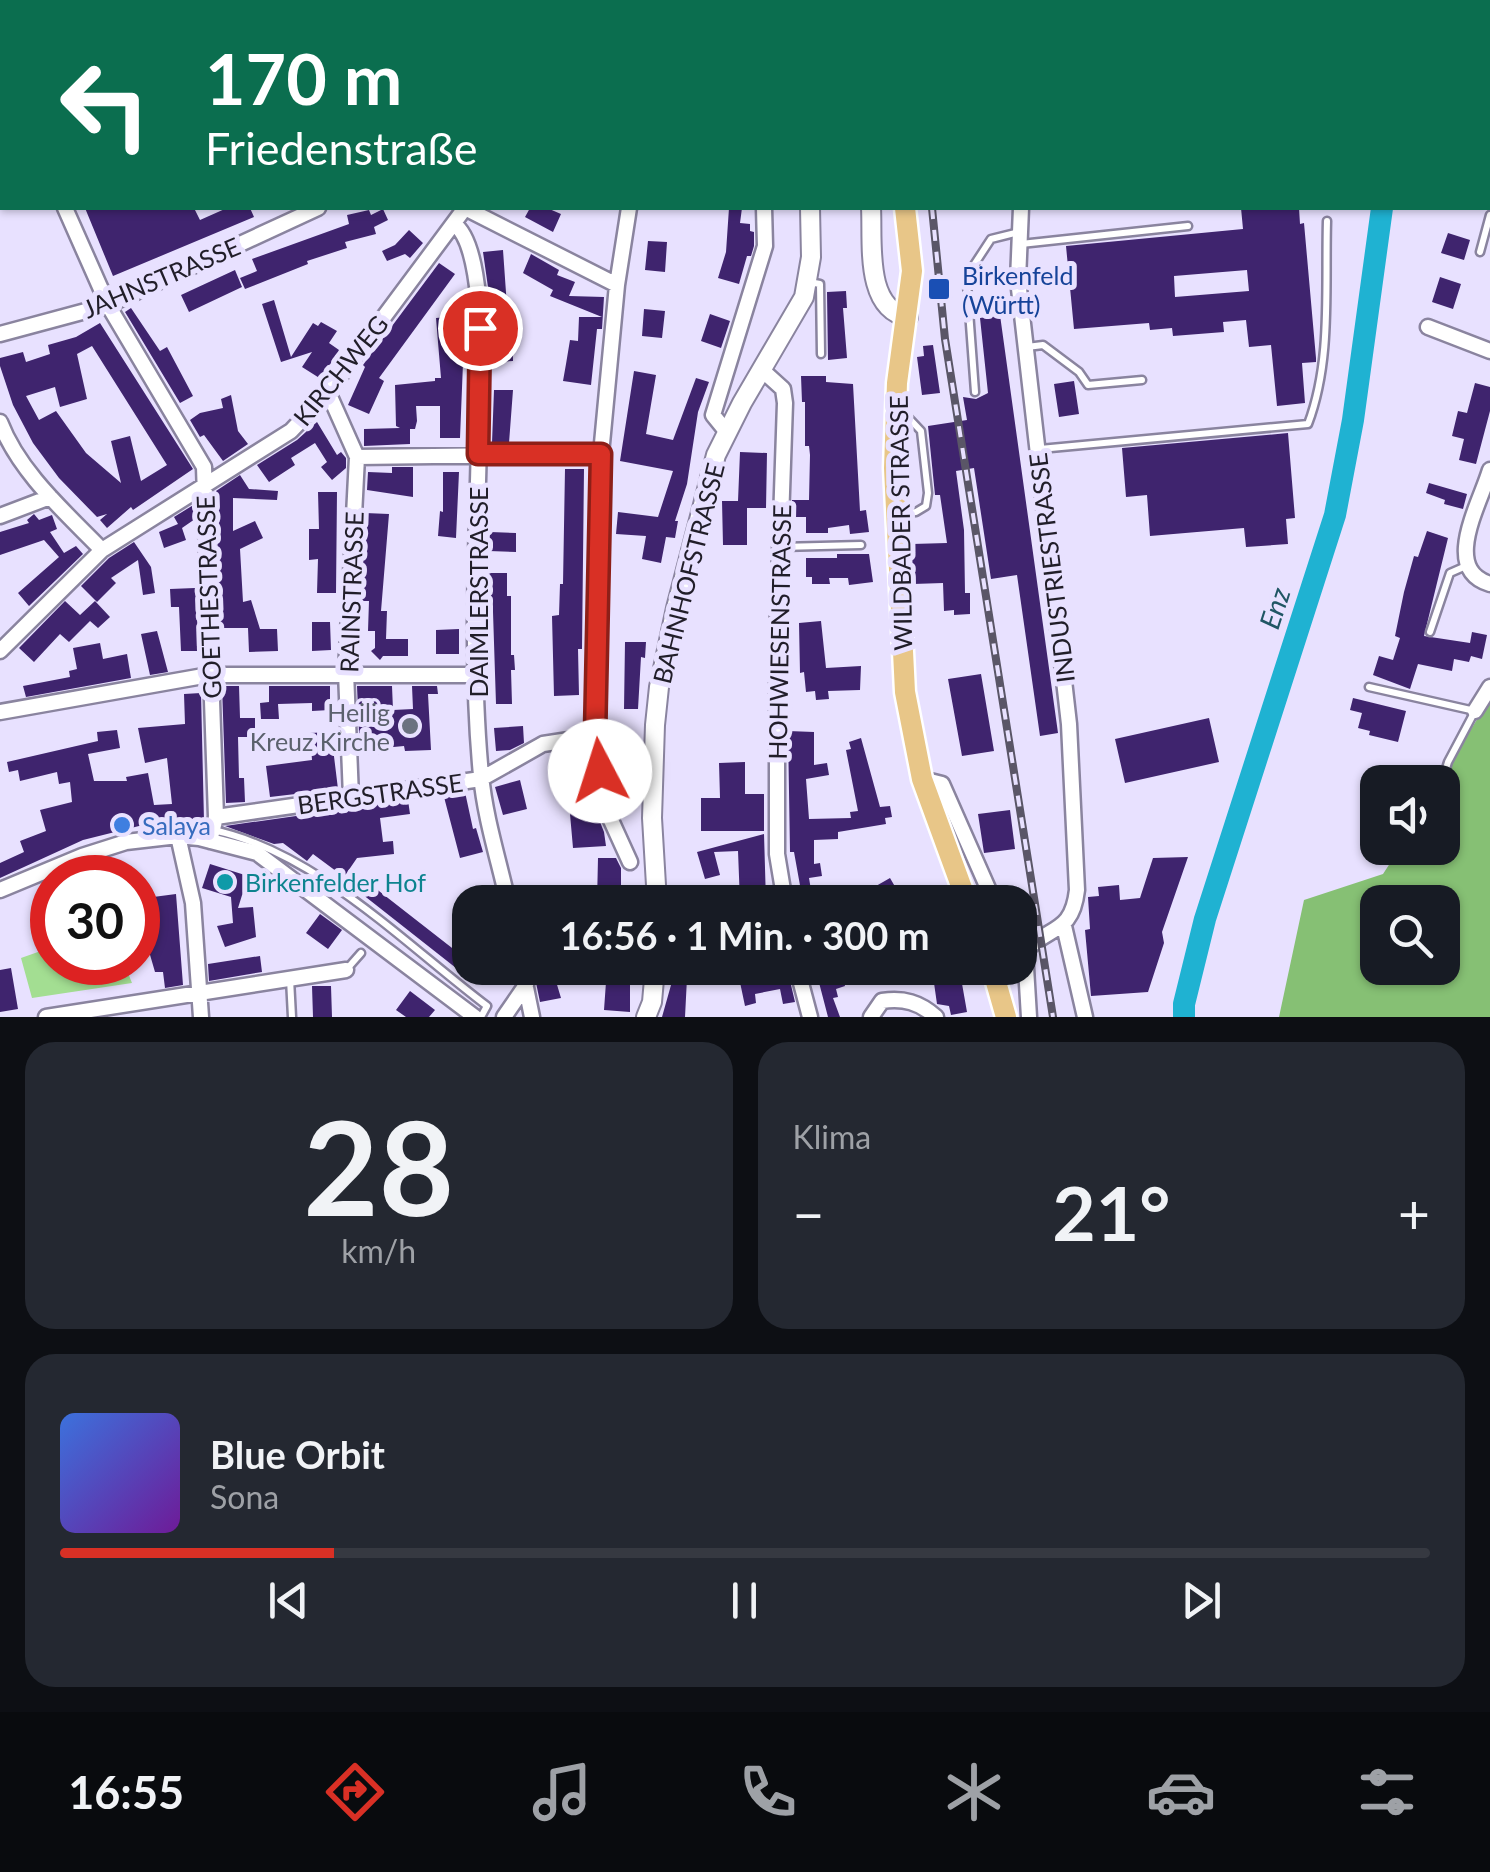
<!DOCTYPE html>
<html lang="de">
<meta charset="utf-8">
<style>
:root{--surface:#171b24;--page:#242831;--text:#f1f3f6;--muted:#9ea1a6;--line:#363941;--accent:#d93025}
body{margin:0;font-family:Lato,sans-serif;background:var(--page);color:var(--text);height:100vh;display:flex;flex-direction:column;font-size:38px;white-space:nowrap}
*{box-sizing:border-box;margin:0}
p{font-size:32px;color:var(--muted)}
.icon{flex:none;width:55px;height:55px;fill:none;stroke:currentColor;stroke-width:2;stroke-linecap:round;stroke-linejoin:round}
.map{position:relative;height:1017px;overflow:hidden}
.panel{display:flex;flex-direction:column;gap:25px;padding:25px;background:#0d0f14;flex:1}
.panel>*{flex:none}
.hud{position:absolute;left:0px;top:0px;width:1490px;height:210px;box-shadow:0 2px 8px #0004;background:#0b6e4f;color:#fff;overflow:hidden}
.tools{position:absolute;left:1360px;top:765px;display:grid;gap:20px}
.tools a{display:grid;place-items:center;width:100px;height:100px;border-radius:20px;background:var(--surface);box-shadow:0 2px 8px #0004;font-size:50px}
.speed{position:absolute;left:30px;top:855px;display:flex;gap:20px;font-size:50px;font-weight:700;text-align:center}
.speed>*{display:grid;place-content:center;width:130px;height:130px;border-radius:50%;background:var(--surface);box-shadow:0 2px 8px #0004;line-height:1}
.speed .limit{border:15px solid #d22;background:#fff;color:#111}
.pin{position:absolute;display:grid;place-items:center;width:85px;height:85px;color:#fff;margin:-42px;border:5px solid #fff;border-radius:50%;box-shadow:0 2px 10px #0007}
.me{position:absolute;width:110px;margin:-55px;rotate:355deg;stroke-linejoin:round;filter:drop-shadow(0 0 8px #0008)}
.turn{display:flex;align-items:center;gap:35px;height:210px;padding:0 40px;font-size:45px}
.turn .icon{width:130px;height:130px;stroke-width:2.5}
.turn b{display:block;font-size:70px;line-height:85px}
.big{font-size:75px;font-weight:700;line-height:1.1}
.panel .widget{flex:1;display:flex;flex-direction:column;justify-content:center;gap:15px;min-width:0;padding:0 35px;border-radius:30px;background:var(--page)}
.panel .dial{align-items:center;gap:0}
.dial b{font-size:130px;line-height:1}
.song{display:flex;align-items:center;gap:30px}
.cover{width:120px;height:120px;border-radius:15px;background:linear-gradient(135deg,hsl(220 70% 55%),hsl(280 70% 35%))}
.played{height:10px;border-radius:5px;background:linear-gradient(90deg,var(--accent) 20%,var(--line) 20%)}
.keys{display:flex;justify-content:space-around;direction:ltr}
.heat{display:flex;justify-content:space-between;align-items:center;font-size:55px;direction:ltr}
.panel .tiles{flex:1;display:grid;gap:25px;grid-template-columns:1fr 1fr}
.widget:last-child{grid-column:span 2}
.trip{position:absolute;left:452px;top:885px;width:585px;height:100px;border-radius:30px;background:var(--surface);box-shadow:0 2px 8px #0004;font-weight:700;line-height:100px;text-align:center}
.menu{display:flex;height:160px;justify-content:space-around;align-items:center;background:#090b0e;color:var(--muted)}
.menu .icon{width:70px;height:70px}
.menu .selected{color:var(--accent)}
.menu b{font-size:45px;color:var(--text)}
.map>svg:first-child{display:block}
</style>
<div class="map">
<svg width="1490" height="1017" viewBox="0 0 1490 1017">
<rect width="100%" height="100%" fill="#e8e1ff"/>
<!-- green -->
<path fill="#a3de92" d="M52,947v15l72,1 8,20 -100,15 -11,-40z"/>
<!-- forest -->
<path fill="#86c074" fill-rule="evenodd" d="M1490,698v319h-211l25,-117 79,-26 17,-26h42v-66h-3zM1378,902h64v66h-64z"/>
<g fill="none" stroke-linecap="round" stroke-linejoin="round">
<!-- river -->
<path stroke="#1fb2d2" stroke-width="22" d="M1482,2l4,-2
M1184,1017v-13l21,-85 130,-404 18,-95 29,-212"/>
</g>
<!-- building -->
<path fill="#3f246e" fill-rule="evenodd" d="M85,208h109l6,12 27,-12h23l4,9 -141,59z
M530,208h17l14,6 -8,18 -28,-15z
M729,208h13l-2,15 10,1v7l4,1v14l-3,10h-4l-8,28 -21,-6 8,-26z
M1241,208h58l1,16 4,-1 12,135v4l-14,1 3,40 -28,3 -6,-61 -22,2 -3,-27 -23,2 1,10 -51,4 -1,-8 -22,2 -1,-7 -75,6 -8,-83 177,-17zM1247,270l2,21 -74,6 -1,-21z
M383,209l5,11 -14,7 2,7 -31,8 2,6 -40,13 1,3 -63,25 -5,-11 17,-7 -5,-12 97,-35 -2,-9 22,-5 2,5z
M409,230l14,13 -13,15 -5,-4 -18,7 -5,-10 13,-6z
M1448,233l22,7 -6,20 -23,-7z
M648,241l19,1 -2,30 -20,-2z
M503,250l5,71h4l1,40 -17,1 -1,-40h-2l-10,-70z
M531,254l28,16 -2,5 18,7 -6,14 35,1 -2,32h-5l-6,56 -28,-4 3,-17 4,-24 8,1 1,-24h23l-52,-21 3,-6 -30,-17z
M439,263l16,11 -76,104 5,3 -15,33 -21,-9 17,-38 -2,-2z
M235,270l7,17 -53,25 -8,-17z
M1440,277l21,7 -8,25 -21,-7z
M846,291l1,17h-4l4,50 -19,2 -1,-68z
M274,300l17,57 22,-34 5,3 3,-4 16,9 -8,12 10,7 -18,29 -19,-12 10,-15 -31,10 -19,-58z
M131,308l29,43 7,-4 26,49 -13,7 -55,-91z
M644,309l21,2 -3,27 -20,-2z
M710,314l20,7 -9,27 -20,-7z
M1000,315l58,418 -18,3 -23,-161 -26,4 -17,-111 -18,3 8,59 1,63h5v21l-16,1v-5l-10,1 -1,-28 -30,1 -1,-40 35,-1 -7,-48h-5l-7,-69 39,-6 -4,-23 13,2 12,-6 -8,-75z
M458,316l5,47 -3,75h-20v-32h-24l1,15 -2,8h-5v15l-46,2v-17l36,-1 -4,-2 -1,-41 40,-4v-3h6l-5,-60z
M100,323l93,146 -60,41 -2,-3 -24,21 -7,-8 7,-6 -10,3 -38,-39 -26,-35 -20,-38 -13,-39v-8l23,-6 3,10 24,-8 -2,-9 28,-8zM92,346l75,119 -26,16 -11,-45 -19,5 10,42 -35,-30 -30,-42 -17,9 -13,-24 29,-9 5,20 27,-8 -10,-45z
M933,345l7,48 -18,2 -5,-38 7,-1 -1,-10z
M634,371l22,4 -10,59 27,6 23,-62 13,4 -11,30 -11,72 -12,37h3l-3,17 -9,-1 -5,26 -19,-4 4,-23 -30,-2 2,-22 40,5 15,-46 -53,-10z
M801,376h25v6l27,2 7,127 6,-1 3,22 -19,2 -1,-9 -21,3v5h-22v-16h-14v-17h17l1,-45 -1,-9h-4v-44h-3z
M1074,381l5,33 -20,3 -5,-33z
M1475,383l15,4v24l-14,53 -17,-4 5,-21 -12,-3 6,-25 9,2z
M494,390h19l-4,53h-17z
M231,395l7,36 10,13 -25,17 -19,-26 -4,2 -10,-17 10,-7 23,-5 -2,-9z
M317,422l20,33 4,-3 5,6v10l-14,12 -11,-13 6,-5 -12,-19 -24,15 4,7 -26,17 -12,-17 40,-25z
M1288,433l7,85 -9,1 2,25 -42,3 -2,-19 -94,8 -3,-41 -21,2 -4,-49z
M740,452l27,1 -1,55h-19v37h-24l-1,-44h16z
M392,467h21v30l-46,-7 1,-18 24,1z
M565,469h19l-2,180h-4l1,46 -25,1 -2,-80 7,-1 1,-31h3z
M443,472h16l-3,66 -18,-2 2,-25 3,1z
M240,475l9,14 29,2 -1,9 -44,-2v33l22,-10 8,17 -23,11 3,53 8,-2 9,29h17l1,22 -29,1 -1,-24h-28l-4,-137z
M1429,483l38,11 -4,15 -19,-5 1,-4 -19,-7z
M318,492h19l-1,101h-19l1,-34 -9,1v-31h10z
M195,504v15l-13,9 4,12 -22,8 -5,-16 19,-8 -4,-7z
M365,513l24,1 -8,97h6l-1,28h22v17h-25l-3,4 -9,-9 4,-3v-17h-7l1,-30h-7z
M34,514l5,6 13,-5 5,14 -7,3 14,21 12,-7 7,8 -54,52 -11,-13 41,-36 -15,-17 -44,15v-23l29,-9 -2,-3z
M1427,531l21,7 -24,98 46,7 2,-11 15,3 -5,24 -11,-3 -2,6 -15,-3 -2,12 -34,-7 -8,25 -37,-14 6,-19 14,4 7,-22 -5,-2 9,-44 10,-36 4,1z
M490,532l26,1v19l-27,-1z
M134,542l17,25 4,26 -12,2 -5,-35 -27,18 5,5 -19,19 -16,-16 28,-28z
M837,554h32l4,28 -24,3 -1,-7h-19l1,6h-18v-7h-6v-19h31z
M487,573h20v23h4v59h3l1,15h-4l1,34h-16l-3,-92h-4z
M195,588l4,63h-18l-2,-44h-8l-1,-18z
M65,601l15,14 15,-14 15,16 -12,11 -8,-7 -21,21 -9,-8 -26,28 -15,-14z
M821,621l5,47 35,-2 -1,24 -32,1 1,8 -13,1 -1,-9 -9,1 -2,-20 -4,1 -1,-50z
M312,622h18l1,28 -19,1z
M459,629v25h-23v-24z
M157,631l11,41 -18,3 -9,-41z
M625,642h21l-1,16 -4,-1 -3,52h-14z
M100,643l3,16 24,-5 4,24 -105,19 -3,-11 47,-9 -1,-6 8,-2 -4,-21z
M981,674l13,77 -32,5 -14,-77z
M222,686h17l1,32h15v19h-17l1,41h5l1,24 -19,1z
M269,686h61v24l-18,1v-8l-34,1 1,15h-18l-1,-16 9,-1z
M357,686h35l1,24 20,-1 -1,-23h25l1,8h-10l3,56 -26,1 -1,-5 -21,2v6l-23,1z
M201,693l3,128 -65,5 -56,14 -83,38v-15l24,-11 -4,-11 26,-10 -6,-21 32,-8 -2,-20 -11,2 -2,-12 -37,9 -2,-11 -9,2 -2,-10 91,-21 -1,-9 20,-2 3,18 -32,6 6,27h33l-1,-4 22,-4 6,32 18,-1 -5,-46 -22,5 -7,-35 47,-4 -1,-30z
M1353,698l53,13 -8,31 -29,-7 1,-4 -12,-3 4,-15 -12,-3z
M1209,718l10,44 -94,21 -10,-44z
M523,726l1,17 -14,7 -14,1 -2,-23z
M788,731l26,1v33l13,-2 2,12 -23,4 3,40 42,-1 -1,-6 8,-1 -12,-61 5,-1 -2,-7 12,-4 19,69 10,-1 2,11 -7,1 1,6 -48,8v7l-24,1v24l6,-1 2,13 -13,2 4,24h-10l-9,-50h-4z
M331,732l7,57 -68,8 -4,-31 46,-6 -2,-27z
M609,746h26l2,41h-24z
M580,758l13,60 5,-1 6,15 2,14 -33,2 -3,-34 -13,-50z
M745,762v32h19v37h-63v-33h19l-1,-35z
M520,780l7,29 -24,6 -8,-28z
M465,792l8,37 3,-1 7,24 -23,6 -16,-61z
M408,800l2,14 -30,4 3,24 10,-1 1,13 -37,4 -13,19 -31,-23 -6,7 -24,-18 -9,1 -49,-18z
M1010,810l5,39 -31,4 -6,-39z
M764,834l2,68h-26l-2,-51 -24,1 6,23 -15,4 -8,-27z
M1188,857l-26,75 2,11 -16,49 -57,4 -6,-66 5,-1 -2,-32 11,-1 -1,-9 21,-2 1,15 20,-2 13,-40z
M598,858h18l5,10v24h4l1,10h-29z
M210,864l38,12 -10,32 15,-1 3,30 -31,10 -8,-21 16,-3 -2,-26 -29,-9z
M890,878l14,24h-28l-7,-12z
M370,884l100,78v17l-108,-85z
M176,894l7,91 -18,3 -2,-16h-8l-9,-31 -8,-16v-26z
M320,914l22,16 -14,19 -22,-16z
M260,956l2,16 -53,9 -1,-17z
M11,968l7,41 -18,3v-42z
M533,968h19l9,30 -21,4z
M607,968h23v44l-26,-2z
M737,968h50l8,34 -12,2 -3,-15 -25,5 1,9 -11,3z
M832,968h9l4,18 -9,3 2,8 -5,1 7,19h-12l-12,-46z
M673,978h14l-2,39h-23z
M961,978l6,34 -16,3 -2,-9 -12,-2 -3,-21z
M312,986h19l1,31h-19z
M410,991l25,19 -6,7h-23l-10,-7z"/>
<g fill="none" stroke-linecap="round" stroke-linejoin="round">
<!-- lane casing -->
<g stroke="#8a849f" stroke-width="11">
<path id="lane" d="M1021,244l167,-18
M1480,252l10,-37
M809,282l11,2 1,70
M1027,347l16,-2 36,27 9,13 54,-5
M975,392l-8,-108 7,-19 17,-26 28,-7
M1040,449l268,-25c24,-63 17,-136 19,-203
M902,513l14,-1 10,-6 2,-13 -7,-62 -18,-19
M780,547l81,-2
M1430,632l20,-59 16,-7
M1369,687l106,24 -27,51 -6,20
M213,830c103,22 192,114 274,176l-6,11
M1415,853l2,-5
M346,970l15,-17
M290,979l2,38"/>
</g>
<!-- street casing -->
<g stroke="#8a849f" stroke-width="19">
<path id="street" d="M169,0l2,2
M465,0l2,2
M710,0v2
M1187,0v2
M276,2l5,-2
M552,2l1,-2
M649,2v-2
M817,2v-2
M912,2v-2
M1032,2v-2
M0,65l2,5
M0,113h2
M65,208l43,97 96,162 12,350 -6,24
M465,208l152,77
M629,208l-12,77 -16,169 -6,282 10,71 25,55
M1021,208l-3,72 51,444 8,166c-5,44 -27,35 -52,61l4,66
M454,224c22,15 26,83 26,109 2,147 -13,296 1,442 4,43 18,86 27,127
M1428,327l62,24
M0,334l108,-29 210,-97
M762,370l21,19 2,14 -8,237v214l8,48
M328,392l29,65 -11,215 5,125
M0,422c19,50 65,90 102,128
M726,431l-13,-16 52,-169 -1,-38
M357,457l244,-3
M1490,470c-10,34 -49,99 0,114
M0,516l50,-19
M0,651l102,-101 189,-119 37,-39 137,-184
M1475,711l15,-24
M0,712l209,-37h267
M922,779l20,5 52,118
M216,817l265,-38 62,-35 52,-8
M178,836l15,67 8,114
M0,890l82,-34 44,-14 52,-6 21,2 58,15 218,164
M1064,926l21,91
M522,968l10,49
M797,968l13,49
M46,1017l300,-47
M504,1017l22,-32
M871,1017l11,-16c22,-3 37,1 54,16"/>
</g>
<!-- secondary casing -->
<g stroke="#8a849f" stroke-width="22">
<path id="secondary" d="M871,208c2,33 -7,101 37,109
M657,902l-5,-84 3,-93 4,-38 17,-79 40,-153 26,-52 62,-106 7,-40 -1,-49
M646,1017l6,-15 3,-34"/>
</g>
<!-- primary casing -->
<g stroke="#fff" stroke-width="25">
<path id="primary" d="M894,2l1,-2
M905,208l7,63 -15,112 -3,85 11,224 17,87 45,123
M992,968l14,49"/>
</g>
<!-- lane -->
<use href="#lane" stroke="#fff" stroke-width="6"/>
<!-- street -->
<use href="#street" stroke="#fff" stroke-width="14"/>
<!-- secondary -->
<use href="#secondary" stroke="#fff" stroke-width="18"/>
<!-- primary -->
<use href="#primary" stroke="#e8c688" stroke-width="20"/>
<!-- rail casing -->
<g stroke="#5a5667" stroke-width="8">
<path id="rail" d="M938,2l1,-2
M932,208l13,131 108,678"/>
</g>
<!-- rail -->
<use href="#rail" stroke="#e8e1ff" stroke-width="4" stroke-dasharray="11" stroke-linecap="butt"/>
</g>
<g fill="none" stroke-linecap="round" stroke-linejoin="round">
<!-- route casing -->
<g stroke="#8d1f18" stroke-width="25">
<path id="route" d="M480,328l-2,126h123l-6,282 5,35"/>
</g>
<!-- route -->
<use href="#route" stroke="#d93025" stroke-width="18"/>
</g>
<!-- markers -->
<rect fill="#1a4fb4" stroke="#e8e1ff" stroke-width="4" x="927" y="277" width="24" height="24" rx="5"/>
<circle fill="#6b7280" stroke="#e8e1ff" stroke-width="4" cx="410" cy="726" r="10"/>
<circle fill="#3f7fe0" stroke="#e8e1ff" stroke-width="4" cx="122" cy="825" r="10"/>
<circle fill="#0f9aa8" stroke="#e8e1ff" stroke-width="4" cx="225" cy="882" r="10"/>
<g text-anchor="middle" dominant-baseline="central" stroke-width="10" stroke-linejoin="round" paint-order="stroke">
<!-- transit labels -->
<g font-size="25" fill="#164399" stroke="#e8e1ff" text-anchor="start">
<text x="962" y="275">Birkenfeld<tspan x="962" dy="29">(Württ)</tspan></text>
</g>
<!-- street labels -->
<g font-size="25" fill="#211e29" stroke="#e8e1ff">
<text transform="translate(161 277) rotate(-23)">JAHNSTRASSE</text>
<text transform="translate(340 370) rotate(-51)">KIRCHWEG</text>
<text transform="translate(900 523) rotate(-91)">WILDBADER STRASSE</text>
<text transform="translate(1051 568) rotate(-97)">INDUSTRIESTRASSE</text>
<text transform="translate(688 573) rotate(-76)">BAHNHOFSTRASSE</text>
<text transform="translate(351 592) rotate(-88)">RAINSTRASSE</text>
<text transform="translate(478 592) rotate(-90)">DAIMLERSTRASSE</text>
<text transform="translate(208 597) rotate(-92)">GOETHESTRASSE</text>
<text transform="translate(779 632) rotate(-89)">HOHWIESENSTRASSE</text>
<text transform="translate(380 793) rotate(-8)">BERGSTRASSE</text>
</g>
<!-- worship labels -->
<g font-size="25" fill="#5b616d" stroke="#e8e1ff" text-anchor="end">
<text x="390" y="712">Heilig<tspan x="390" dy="29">Kreuz Kirche</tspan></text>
</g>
<!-- shop labels -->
<g font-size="25" fill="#366cbe" stroke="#e8e1ff" text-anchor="start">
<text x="142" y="825">Salaya</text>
</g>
<!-- culture labels -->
<g font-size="25" fill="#0d838f" stroke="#e8e1ff" text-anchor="start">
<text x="245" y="882">Birkenfelder Hof</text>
</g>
<!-- water labels -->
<g font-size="28" font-style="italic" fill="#205664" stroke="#e8e1ff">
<text transform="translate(1274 608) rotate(-72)">Enz</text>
</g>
</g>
</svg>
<div class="tools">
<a><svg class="icon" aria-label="sound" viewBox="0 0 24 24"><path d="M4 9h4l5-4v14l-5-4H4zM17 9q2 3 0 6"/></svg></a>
<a><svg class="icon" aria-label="search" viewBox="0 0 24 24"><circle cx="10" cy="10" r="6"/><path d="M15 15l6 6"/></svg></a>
</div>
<div class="speed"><div class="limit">30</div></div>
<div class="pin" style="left:480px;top:328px;background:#d93025"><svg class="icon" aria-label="arrive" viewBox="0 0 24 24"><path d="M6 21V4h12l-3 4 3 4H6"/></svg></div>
<svg class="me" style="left:600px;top:771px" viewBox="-20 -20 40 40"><circle r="19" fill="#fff"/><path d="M0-13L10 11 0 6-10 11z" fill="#d93025"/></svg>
<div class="trip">16:56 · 1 Min. · 300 m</div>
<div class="hud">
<div class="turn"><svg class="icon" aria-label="left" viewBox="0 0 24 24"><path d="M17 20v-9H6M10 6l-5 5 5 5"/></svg><div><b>170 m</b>Friedenstraße</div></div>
</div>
</div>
<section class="panel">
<div class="tiles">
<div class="widget dial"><b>28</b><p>km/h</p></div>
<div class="widget"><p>Klima</p>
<div class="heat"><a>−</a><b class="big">21°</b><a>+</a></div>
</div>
<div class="widget">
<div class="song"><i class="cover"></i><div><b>Blue Orbit</b><p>Sona</p></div></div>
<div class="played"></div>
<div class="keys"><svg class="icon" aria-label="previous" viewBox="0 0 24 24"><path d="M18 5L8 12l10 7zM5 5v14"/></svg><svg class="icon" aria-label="pause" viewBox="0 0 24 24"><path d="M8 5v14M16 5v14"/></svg><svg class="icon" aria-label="next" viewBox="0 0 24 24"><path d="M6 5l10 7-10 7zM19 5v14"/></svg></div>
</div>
</div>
</section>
<nav class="menu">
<b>16:55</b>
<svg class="icon selected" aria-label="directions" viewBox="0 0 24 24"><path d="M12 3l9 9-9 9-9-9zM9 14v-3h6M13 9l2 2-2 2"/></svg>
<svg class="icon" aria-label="music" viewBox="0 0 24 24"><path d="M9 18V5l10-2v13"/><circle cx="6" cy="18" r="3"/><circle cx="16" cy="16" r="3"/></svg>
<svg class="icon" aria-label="phone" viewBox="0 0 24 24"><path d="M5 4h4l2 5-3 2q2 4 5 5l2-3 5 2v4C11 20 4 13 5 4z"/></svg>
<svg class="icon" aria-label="climate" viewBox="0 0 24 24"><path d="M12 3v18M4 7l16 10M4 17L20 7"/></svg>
<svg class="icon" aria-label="car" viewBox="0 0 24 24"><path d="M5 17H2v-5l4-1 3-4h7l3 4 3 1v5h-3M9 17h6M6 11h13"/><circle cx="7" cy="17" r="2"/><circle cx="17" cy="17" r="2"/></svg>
<svg class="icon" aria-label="filters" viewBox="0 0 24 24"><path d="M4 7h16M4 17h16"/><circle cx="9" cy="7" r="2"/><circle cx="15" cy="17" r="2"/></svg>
</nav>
